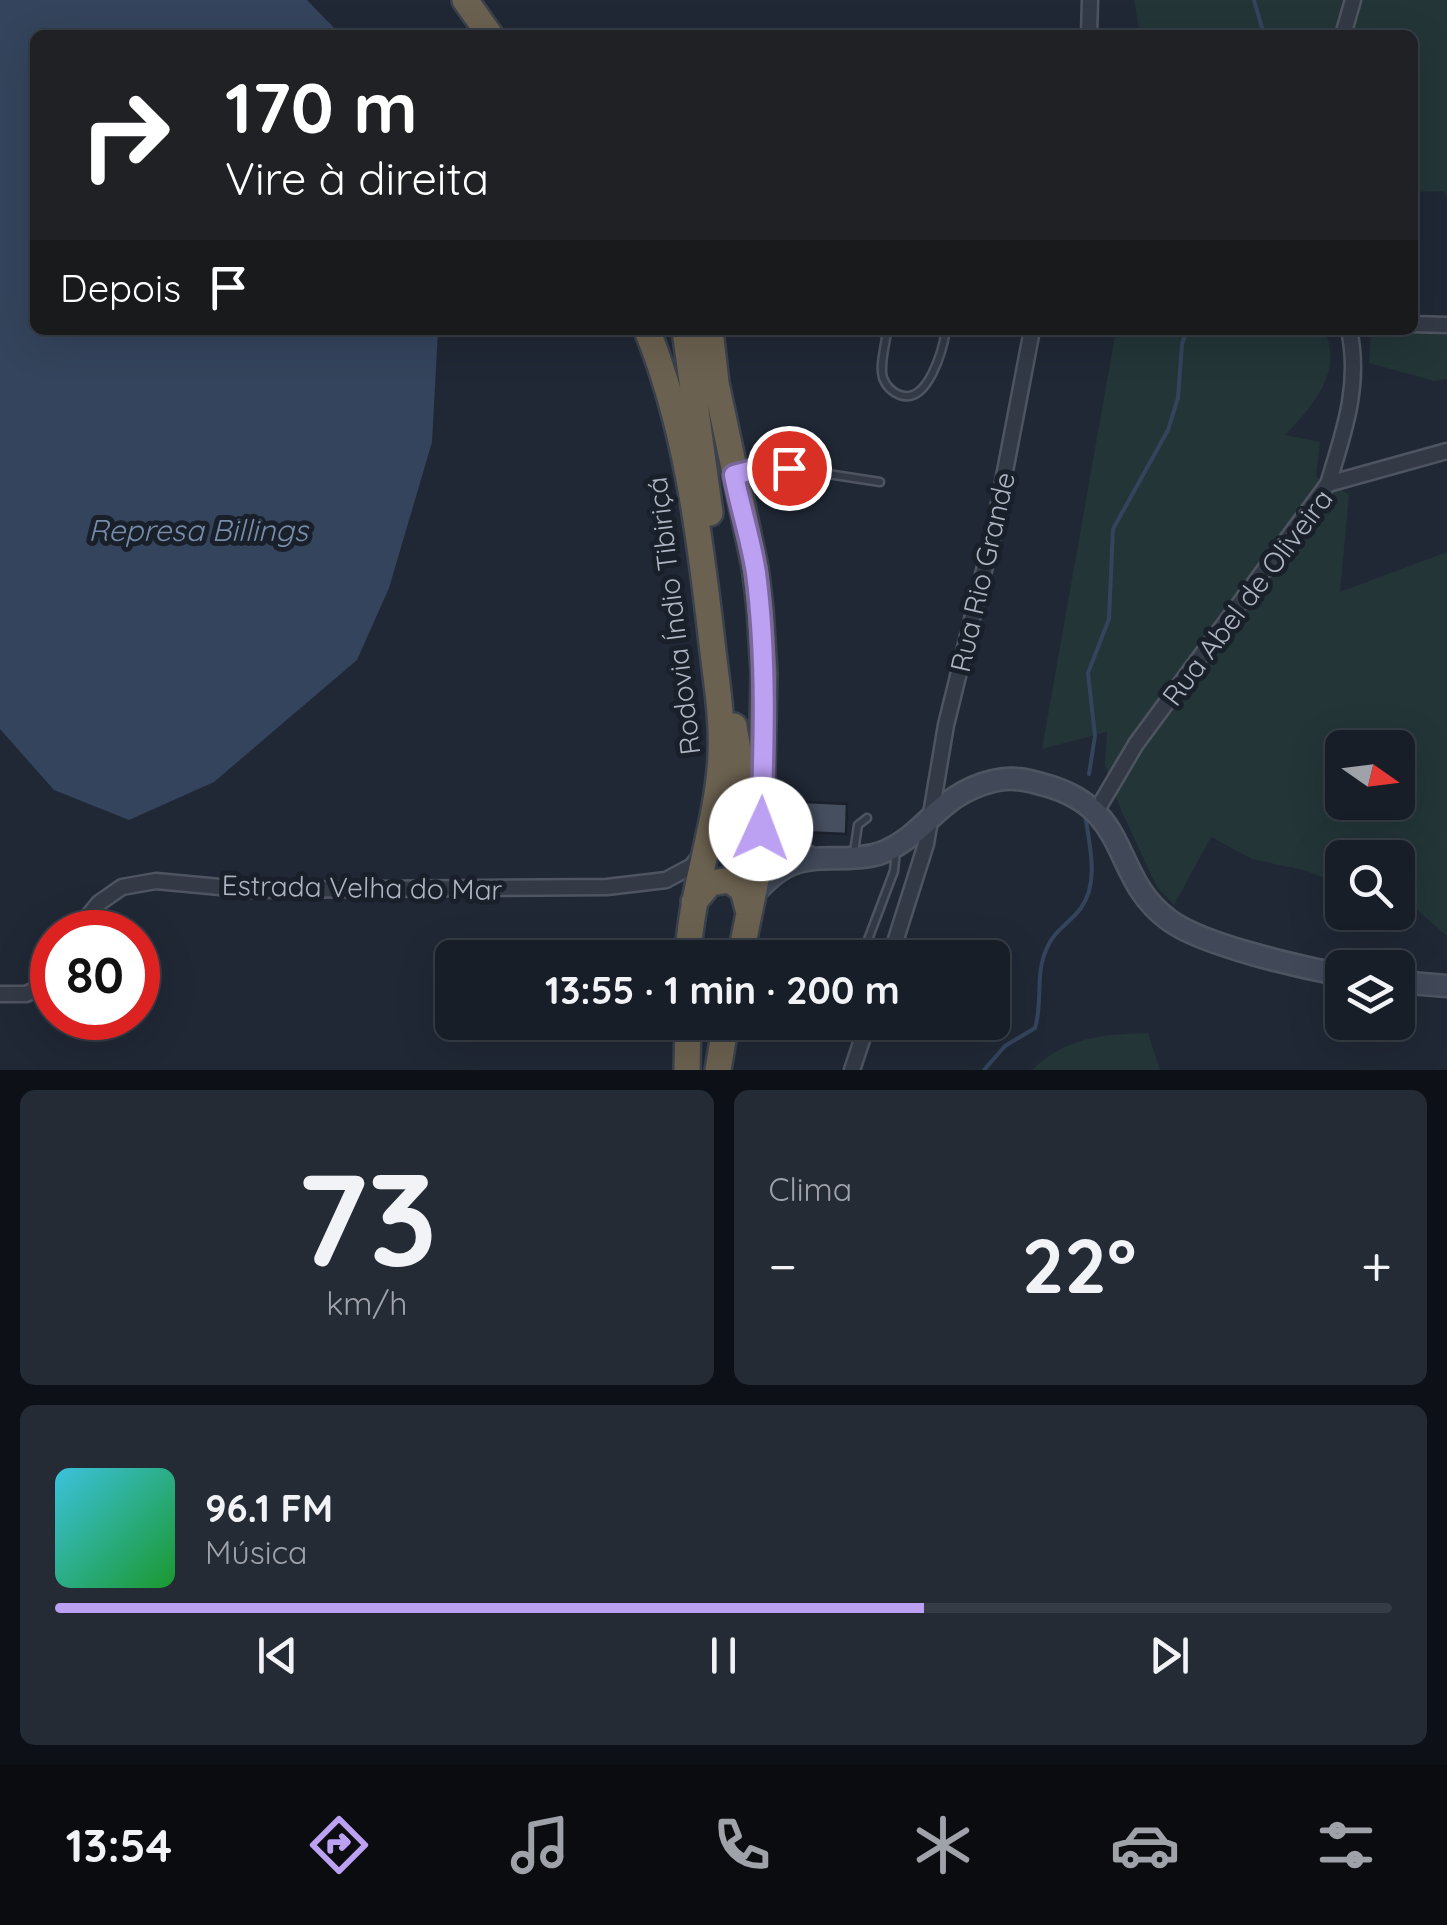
<!DOCTYPE html>
<html lang="pt">
<meta charset="utf-8">
<style>
:root{--surface:#181e28;--page:#252b34;--text:#f1f3f6;--muted:#9fa2a8;--line:#363c45;--accent:#bca0f2}
body{margin:0;font-family:Quicksand,sans-serif;background:var(--page);color:var(--text);height:100vh;display:flex;flex-direction:column;font-size:38px;white-space:nowrap}
*{box-sizing:border-box;margin:0}
p{font-size:32px;color:var(--muted)}
.icon{flex:none;width:55px;height:55px;fill:none;stroke:currentColor;stroke-width:2;stroke-linecap:round;stroke-linejoin:round}
.map{position:relative;height:1070px;overflow:hidden}
.details{display:flex;flex-direction:column;gap:20px;padding:20px;background:#0d1016;flex:1}
.details>*{flex:none}
.banner{position:absolute;left:30px;top:30px;width:1388px;height:305px;border-radius:15px;box-shadow:0 10px 40px #0002,0 0 0 2px var(--line);background:#202124;color:#fff;overflow:hidden}
.needle{width:65px;rotate:104deg}
.buttons{position:absolute;left:1325px;top:730px;display:grid;gap:20px}
.buttons a{display:grid;place-items:center;width:90px;height:90px;border-radius:15px;background:var(--surface);box-shadow:0 10px 40px #0002,0 0 0 2px var(--line);font-size:50px}
.speed{position:absolute;left:30px;top:910px;display:flex;gap:20px;font-size:50px;font-weight:700;text-align:center}
.speed>*{display:grid;place-content:center;width:130px;height:130px;border-radius:50%;background:var(--surface);box-shadow:0 10px 40px #0002,0 0 0 2px var(--line);line-height:1}
.speed .limit{border:15px solid #d22;background:#fff;color:#111}
.pin{position:absolute;display:grid;place-items:center;width:85px;height:85px;color:#fff;margin:-42px;border:5px solid #fff;border-radius:50%;box-shadow:0 2px 10px #0007}
.me{position:absolute;width:110px;margin:-55px;rotate:2deg;stroke-linejoin:round;filter:drop-shadow(0 0 8px #0008)}
.turn{display:flex;align-items:center;gap:35px;height:210px;padding:0 30px;font-size:45px}
.turn .icon{width:130px;height:130px;stroke-width:2.5}
.turn b{display:block;font-size:70px;line-height:85px}
.then{display:flex;align-items:center;height:95px;padding:0 30px;background:#0003;gap:20px;font-size:38px}
.big{font-size:75px;font-weight:800;line-height:1.1}
.details .tile{flex:1;display:flex;flex-direction:column;justify-content:center;gap:15px;min-width:0;padding:0 35px;border-radius:15px;background:var(--page)}
.details .dial{align-items:center;gap:0}
.dial b{font-size:130px;line-height:1}
.song{display:flex;align-items:center;gap:30px}
.cover{width:120px;height:120px;border-radius:15px;background:linear-gradient(135deg,hsl(190 70% 55%),hsl(130 70% 35%))}
.played{height:10px;border-radius:5px;background:linear-gradient(90deg,var(--accent) 65%,var(--line) 65%)}
.keys{display:flex;justify-content:space-around;direction:ltr}
.heat{display:flex;justify-content:space-between;align-items:center;font-size:55px;direction:ltr}
.details .tiles{flex:1;display:grid;gap:20px;grid-template-columns:1fr 1fr}
.tile:last-child{grid-column:span 2}
.trip{position:absolute;left:435px;top:940px;width:575px;height:100px;border-radius:15px;background:var(--surface);box-shadow:0 10px 40px #0002,0 0 0 2px var(--line);font-weight:800;line-height:100px;text-align:center}
.menu{display:flex;height:160px;justify-content:space-around;align-items:center;background:#0a0c10;color:var(--muted)}
.menu .icon{width:70px;height:70px}
.menu .selected{color:var(--accent)}
.menu b{font-size:45px;color:var(--text)}
.map>svg:first-child{display:block}
</style>
<div class="map">
<svg width="1447" height="1070" viewBox="0 0 1447 1070">
<rect width="100%" height="100%" fill="#202835"/>
<!-- green -->
<path fill="#233537" fill-rule="evenodd" d="M1134,0h313v196l-4,-5 -30,1 -1,-157h-272z
M1116,330h208c20,41 -11,76 -39,105l35,7 -4,35 33,17 -9,98 107,-40v384l-31,-27 -18,-6v-45h-56v26l-39,-14 -51,-11 -41,-22 -37,68 -17,-18 -36,-77 -16,-45 2,-33 -65,17zM1342,748h56v54h-56z
M1371,330l76,5v44l-13,2 -65,-18z
M1148,1033l12,37h-128c36,-34 69,-35 116,-37z"/>
<!-- water -->
<path fill="#34445c" d="M0,0h307l34,35h-306v295h403l-6,112 -43,146 -32,72 -143,122 -85,38 -75,-30 -54,-61z"/>
<g fill="none" stroke-linecap="round" stroke-linejoin="round">
<!-- stream -->
<path stroke="#34445c" stroke-width="4" d="M1254,0l10,35
M1089,774l6,-38 -7,-63 21,-54 4,-90 55,-99 10,-32 4,-54 5,-14
M984,1070l21,-24 30,-18c8,-25 0,-53 11,-78 7,-19 24,-27 35,-42 19,-27 8,-64 4,-94"/>
</g>
<!-- building -->
<path fill="#464f5f" stroke="#1b212c" stroke-width="2.5" d="M805,802l42,2 -1,30 -43,-2z"/>
<g fill="none" stroke-linecap="round" stroke-linejoin="round">
<!-- lane casing -->
<g stroke="#4e5561" stroke-width="11">
<path id="lane" d="M887,330c-1,14 -8,35 -4,48 3,8 9,14 17,17 28,10 43,-46 46,-65
M742,473l47,-5 91,14
M854,852l4,-27 9,-7
M861,958l33,-87 2,-21
M836,1025l1,-3"/>
</g>
<!-- street casing -->
<g stroke="#4e5561" stroke-width="19">
<path id="street" d="M1089,35l1,-35
M1343,35l10,-35
M1412,324l35,1
M1328,484c16,-52 33,-100 21,-154
M1097,810l39,-66 192,-260 119,-33
M79,932l6,-12 14,-17 23,-16 34,-6 96,9 355,-3 59,-7 26,-14 10,-13
M890,958l36,-114 20,-119 47,-191 39,-204
M0,994h26l26,-12
M852,1070l16,-48"/>
</g>
<!-- secondary casing -->
<g stroke="#4e5561" stroke-width="25">
<path id="secondary" d="M761,829l18,17 30,11
M755,893c31,-35 49,-35 94,-35 13,-1 25,-1 37,-7 42,-19 53,-57 107,-70 18,-5 35,-1 52,4 89,25 64,91 124,135 33,25 131,47 173,55
M1398,982l49,4"/>
</g>
<!-- highway casing -->
<g stroke="#3b424d" stroke-width="30">
<path id="highway" d="M465,0l25,35
M647,330c39,96 52,201 64,304 4,40 12,81 10,121 -3,69 -30,133 -33,203
M685,330l25,183
M710,330l6,53 39,184 5,41 4,65 -3,152
M734,726l24,144 -18,88
M694,902l16,-19 20,-3 13,10 6,23
M687,1070l1,-48
M718,1070l8,-48"/>
</g>
<!-- lane -->
<use href="#lane" stroke="#333a46" stroke-width="6"/>
<!-- street -->
<use href="#street" stroke="#333a46" stroke-width="14"/>
<!-- secondary -->
<use href="#secondary" stroke="#414959" stroke-width="20"/>
<!-- highway -->
<use href="#highway" stroke="#6b6150" stroke-width="25"/>
</g>
<g fill="none" stroke-linecap="round" stroke-linejoin="round">
<!-- route casing -->
<g stroke="#7a689d" stroke-width="25">
<path id="route" d="M761,829c3,-85 6,-171 -5,-256 -5,-33 -16,-66 -22,-98l27,-7h28"/>
</g>
<!-- route -->
<use href="#route" stroke="#bca0f2" stroke-width="18"/>
</g>
<g text-anchor="middle" dominant-baseline="central" stroke-width="10" stroke-linejoin="round" paint-order="stroke">
<!-- street labels -->
<g font-size="28" fill="#adb5c3" stroke="#19202a">
<text transform="translate(982 572) rotate(-77)">Rua Rio Grande</text>
<text transform="translate(1247 597) rotate(-53)">Rua Abel de Oliveira</text>
<text transform="translate(673 616) rotate(-97)">Rodovia Índio Tibiriçá</text>
<text transform="translate(362 887) rotate(1)">Estrada Velha do Mar</text>
</g>
<!-- water labels -->
<g font-size="30" font-style="italic" fill="#768caa" stroke="#19202a">
<text x="198" y="530">Represa Billings</text>
</g>
</g>
</svg>
<div class="buttons">
<a><svg class="needle" viewBox="-14 -14 28 28"><path d="M0-13l5 13h-10z" fill="#e53935"/><path d="M0 13l5-13h-10z" fill="#9fa2a8"/></svg></a>
<a><svg class="icon" aria-label="search" viewBox="0 0 24 24"><circle cx="10" cy="10" r="6"/><path d="M15 15l6 6"/></svg></a>
<a><svg class="icon" aria-label="layers" viewBox="0 0 24 24"><path d="M12 4l9 5-9 5-9-5zM3 14l9 5 9-5"/></svg></a>
</div>
<div class="speed"><div class="limit">80</div></div>
<div class="pin" style="left:789px;top:468px;background:#d93025"><svg class="icon" aria-label="arrive" viewBox="0 0 24 24"><path d="M6 21V4h12l-3 4 3 4H6"/></svg></div>
<svg class="me" style="left:761px;top:829px" viewBox="-20 -20 40 40"><circle r="19" fill="#fff"/><path d="M0-13L10 11 0 6-10 11z" fill="#bca0f2"/></svg>
<div class="trip">13:55 · 1 min · 200 m</div>
<div class="banner">
<div class="turn"><svg class="icon" aria-label="right" viewBox="0 0 24 24"><path d="M7 20v-9h11M14 6l5 5-5 5"/></svg><div><b>170 m</b>Vire à direita</div></div>
<div class="then">Depois<svg class="icon" aria-label="arrive" viewBox="0 0 24 24"><path d="M6 21V4h12l-3 4 3 4H6"/></svg></div>
</div>
</div>
<section class="details">
<div class="tiles">
<div class="tile dial"><b>73</b><p>km/h</p></div>
<div class="tile"><p>Clima</p>
<div class="heat"><a>−</a><b class="big">22°</b><a>+</a></div>
</div>
<div class="tile">
<div class="song"><i class="cover"></i><div><b>96.1 FM</b><p>Música</p></div></div>
<div class="played"></div>
<div class="keys"><svg class="icon" aria-label="previous" viewBox="0 0 24 24"><path d="M18 5L8 12l10 7zM5 5v14"/></svg><svg class="icon" aria-label="pause" viewBox="0 0 24 24"><path d="M8 5v14M16 5v14"/></svg><svg class="icon" aria-label="next" viewBox="0 0 24 24"><path d="M6 5l10 7-10 7zM19 5v14"/></svg></div>
</div>
</div>
</section>
<nav class="menu">
<b>13:54</b>
<svg class="icon selected" aria-label="directions" viewBox="0 0 24 24"><path d="M12 3l9 9-9 9-9-9zM9 14v-3h6M13 9l2 2-2 2"/></svg>
<svg class="icon" aria-label="music" viewBox="0 0 24 24"><path d="M9 18V5l10-2v13"/><circle cx="6" cy="18" r="3"/><circle cx="16" cy="16" r="3"/></svg>
<svg class="icon" aria-label="phone" viewBox="0 0 24 24"><path d="M5 4h4l2 5-3 2q2 4 5 5l2-3 5 2v4C11 20 4 13 5 4z"/></svg>
<svg class="icon" aria-label="climate" viewBox="0 0 24 24"><path d="M12 3v18M4 7l16 10M4 17L20 7"/></svg>
<svg class="icon" aria-label="car" viewBox="0 0 24 24"><path d="M5 17H2v-5l4-1 3-4h7l3 4 3 1v5h-3M9 17h6M6 11h13"/><circle cx="7" cy="17" r="2"/><circle cx="17" cy="17" r="2"/></svg>
<svg class="icon" aria-label="filters" viewBox="0 0 24 24"><path d="M4 7h16M4 17h16"/><circle cx="9" cy="7" r="2"/><circle cx="15" cy="17" r="2"/></svg>
</nav>
